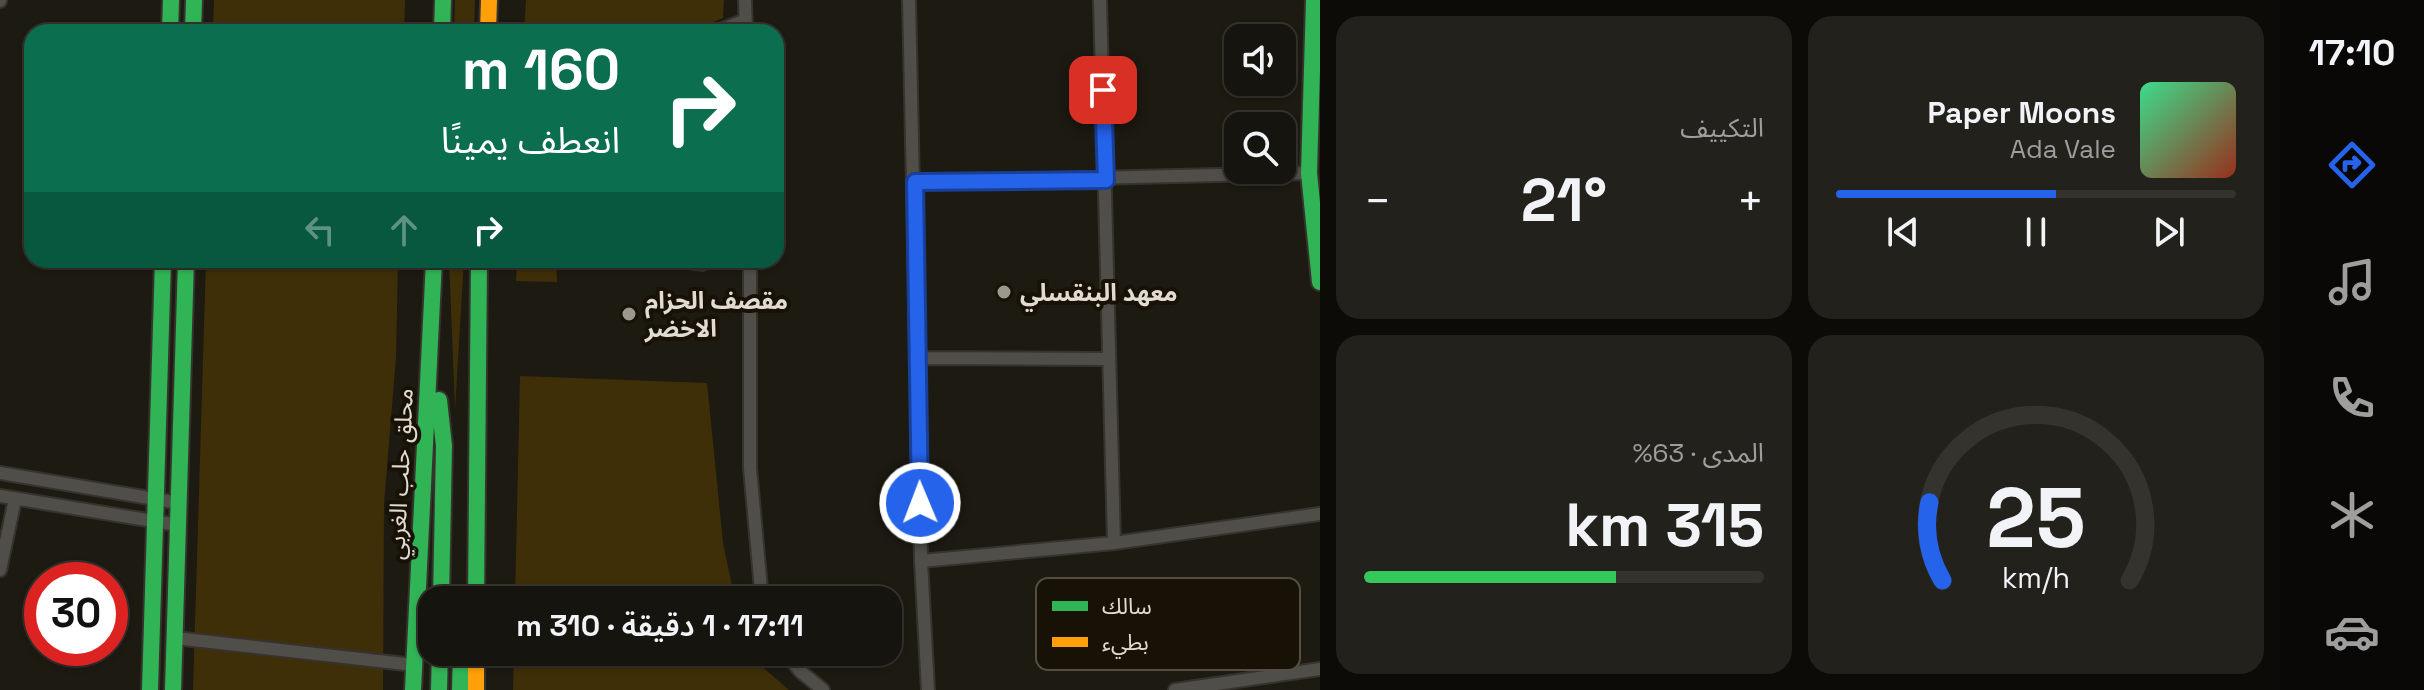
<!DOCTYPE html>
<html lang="ar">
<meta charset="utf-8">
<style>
:root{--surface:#16140e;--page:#23211c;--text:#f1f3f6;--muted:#9e9e9e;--line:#35332e;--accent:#2563eb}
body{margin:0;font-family:"Space Grotesk","Noto Sans Arabic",sans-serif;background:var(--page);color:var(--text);direction:rtl;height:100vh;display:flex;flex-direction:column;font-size:30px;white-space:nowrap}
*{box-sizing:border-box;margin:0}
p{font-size:26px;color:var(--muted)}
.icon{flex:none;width:44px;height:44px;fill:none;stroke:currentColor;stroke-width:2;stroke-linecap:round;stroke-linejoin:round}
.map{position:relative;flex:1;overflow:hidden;direction:ltr}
.details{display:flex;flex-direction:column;gap:16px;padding:16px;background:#0c0b08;width:960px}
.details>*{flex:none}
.top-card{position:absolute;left:24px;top:24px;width:760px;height:244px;border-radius:24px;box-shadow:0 2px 6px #0004,0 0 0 2px var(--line);direction:rtl;background:#0b6e4f;color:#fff;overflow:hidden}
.controls{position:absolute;left:1224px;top:24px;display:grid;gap:16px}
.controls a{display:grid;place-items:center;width:72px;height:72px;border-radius:16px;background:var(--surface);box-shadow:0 2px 6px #0004,0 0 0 2px var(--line);font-size:40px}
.speed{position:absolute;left:24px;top:562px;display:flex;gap:16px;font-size:40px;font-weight:700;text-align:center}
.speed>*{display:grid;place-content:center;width:104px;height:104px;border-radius:50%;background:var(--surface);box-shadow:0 2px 6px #0004,0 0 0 2px var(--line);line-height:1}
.speed .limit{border:12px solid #d22;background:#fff;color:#111}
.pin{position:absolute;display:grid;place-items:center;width:68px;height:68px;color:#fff;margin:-34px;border-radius:16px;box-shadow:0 4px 12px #0006}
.me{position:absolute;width:88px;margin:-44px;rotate:359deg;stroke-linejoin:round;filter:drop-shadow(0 0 6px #0008)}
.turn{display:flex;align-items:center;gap:28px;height:168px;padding:0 32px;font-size:36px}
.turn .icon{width:104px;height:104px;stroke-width:2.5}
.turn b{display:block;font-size:56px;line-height:68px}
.lanes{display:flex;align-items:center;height:76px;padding:0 32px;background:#0003;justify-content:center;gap:40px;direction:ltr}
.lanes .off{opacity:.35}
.big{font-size:60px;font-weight:600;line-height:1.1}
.details .tile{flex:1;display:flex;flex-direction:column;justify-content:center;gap:12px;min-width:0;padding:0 28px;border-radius:24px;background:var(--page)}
.details .dial{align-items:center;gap:0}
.dial svg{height:208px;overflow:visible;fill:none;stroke:var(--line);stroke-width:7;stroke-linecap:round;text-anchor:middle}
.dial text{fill:var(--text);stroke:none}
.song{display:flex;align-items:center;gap:24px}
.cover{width:96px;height:96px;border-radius:12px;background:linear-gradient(135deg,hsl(150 70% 55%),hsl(10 70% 35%))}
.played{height:8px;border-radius:4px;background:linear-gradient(90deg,var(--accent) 55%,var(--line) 55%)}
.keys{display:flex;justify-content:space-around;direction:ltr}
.heat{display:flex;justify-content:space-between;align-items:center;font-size:44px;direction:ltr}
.charge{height:12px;border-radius:6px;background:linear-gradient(90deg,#34c759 63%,var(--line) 0)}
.details .tiles{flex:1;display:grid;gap:16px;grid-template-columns:repeat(2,1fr)}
.trip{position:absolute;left:418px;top:586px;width:484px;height:80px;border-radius:24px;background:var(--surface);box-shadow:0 2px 6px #0004,0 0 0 2px var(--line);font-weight:600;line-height:80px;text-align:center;direction:rtl}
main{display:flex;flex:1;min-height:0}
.menu{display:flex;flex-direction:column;width:144px;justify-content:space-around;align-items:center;background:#090806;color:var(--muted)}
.menu .icon{width:56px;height:56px}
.menu .on{color:var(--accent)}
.menu b{font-size:36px;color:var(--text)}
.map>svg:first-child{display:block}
</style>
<main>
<nav class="menu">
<b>17:10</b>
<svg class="icon on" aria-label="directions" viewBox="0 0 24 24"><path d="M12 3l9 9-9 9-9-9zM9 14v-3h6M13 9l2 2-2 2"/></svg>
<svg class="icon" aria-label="music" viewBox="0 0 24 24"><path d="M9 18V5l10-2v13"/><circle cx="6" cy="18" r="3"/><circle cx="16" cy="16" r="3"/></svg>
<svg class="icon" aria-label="phone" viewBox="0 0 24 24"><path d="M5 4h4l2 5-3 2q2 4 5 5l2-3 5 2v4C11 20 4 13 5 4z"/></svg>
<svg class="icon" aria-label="climate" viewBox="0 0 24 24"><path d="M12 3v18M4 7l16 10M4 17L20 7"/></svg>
<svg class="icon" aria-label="car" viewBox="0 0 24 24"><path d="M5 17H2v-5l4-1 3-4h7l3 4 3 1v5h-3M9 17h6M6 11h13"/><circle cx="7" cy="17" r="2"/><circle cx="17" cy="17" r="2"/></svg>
</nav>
<section class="details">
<div class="tiles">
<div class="tile">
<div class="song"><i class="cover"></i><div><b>Paper Moons</b><p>Ada Vale</p></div></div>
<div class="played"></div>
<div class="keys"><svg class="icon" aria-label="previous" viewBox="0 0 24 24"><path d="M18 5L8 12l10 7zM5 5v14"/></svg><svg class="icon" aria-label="pause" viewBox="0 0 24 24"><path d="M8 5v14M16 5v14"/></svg><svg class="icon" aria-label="next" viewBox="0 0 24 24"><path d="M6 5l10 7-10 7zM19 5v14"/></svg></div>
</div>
<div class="tile"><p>التكييف</p>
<div class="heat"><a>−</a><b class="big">21°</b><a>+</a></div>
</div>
<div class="tile dial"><svg viewBox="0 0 100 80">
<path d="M14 69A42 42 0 1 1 86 69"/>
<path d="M14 69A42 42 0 0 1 9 39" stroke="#2563eb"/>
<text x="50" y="56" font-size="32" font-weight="700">25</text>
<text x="50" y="72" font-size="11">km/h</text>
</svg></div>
<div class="tile"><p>المدى · 63%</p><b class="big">315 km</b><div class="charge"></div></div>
</div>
</section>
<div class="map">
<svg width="1320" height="690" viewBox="0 0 1320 690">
<rect width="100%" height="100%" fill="#1d1a12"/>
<!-- green -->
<path fill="#3f2f08" d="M214,0h191l-1,32h-191z
M455,0h20l-1,32h-20z
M526,0h198l-1,18 -33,14h-166z
M206,260h192l-2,97 -12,147 -1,186h-190z
M449,260h15l-9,149z
M517,260h39l1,22 -41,-1z
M520,376l187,7 16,160 12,57h-220z
M514,652h231l44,38h-276z"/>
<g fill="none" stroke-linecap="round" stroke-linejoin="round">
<!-- lane casing -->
<g stroke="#36332e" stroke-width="10">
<path id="lane" d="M708,32l37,-15
M651,260l52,7 6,-7"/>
</g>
<!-- street casing -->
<g stroke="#36332e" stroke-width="16">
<path id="street" d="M745,0l1,32
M909,0l12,561 7,129
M1100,0l14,543
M0,1v-1
M915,182l394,-9
M750,260v208l12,132
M918,358l189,1
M0,473l179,30
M0,496l178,29
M921,561l193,-18 206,-29
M0,570l15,-71
M175,638l239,27
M785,652l15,19 23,19
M1175,690l145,-21"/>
</g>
<!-- fast casing -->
<g stroke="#36332e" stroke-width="20">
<path id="fast" d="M1314,0l-5,173 11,109
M170,32l1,-32
M193,32l1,-32
M442,32l1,-32
M439,400l5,46 -3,154
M476,600l3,-340
M150,690l13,-430
M173,690l13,-430
M413,690l21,-430
M439,690l1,-38
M460,690l1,-38"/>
</g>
<!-- slow casing -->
<g stroke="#36332e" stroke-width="20">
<path id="slow" d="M488,32l1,-32
M476,652v38"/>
</g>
<!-- lane -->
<use href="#lane" stroke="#504e48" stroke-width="6"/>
<!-- street -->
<use href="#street" stroke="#504e48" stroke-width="12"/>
<!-- fast -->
<use href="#fast" stroke="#30b455" stroke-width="16"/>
<!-- slow -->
<use href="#slow" stroke="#ff9f0a" stroke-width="16"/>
</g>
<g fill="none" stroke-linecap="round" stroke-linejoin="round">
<!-- route casing -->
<g stroke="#184099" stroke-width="20">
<path id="route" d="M920,503l-5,-321 191,-2 -3,-90"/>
</g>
<!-- route -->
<use href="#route" stroke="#2563eb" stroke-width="14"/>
</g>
<!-- markers -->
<g fill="#9c9890" stroke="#181206" stroke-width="3">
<circle cx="1004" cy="292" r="8"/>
<circle cx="629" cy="314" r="8"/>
</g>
<g text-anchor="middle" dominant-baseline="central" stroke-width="8" stroke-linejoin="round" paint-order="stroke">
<!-- poi labels -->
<g font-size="24" font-weight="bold" fill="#e0dcd4" stroke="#181206" text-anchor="start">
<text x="1020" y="292">معهد البنقسلي</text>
<text x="645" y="300">مقصف الحزام<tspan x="645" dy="28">الاخضر</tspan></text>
</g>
<!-- street labels -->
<g font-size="24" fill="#e0dcd4" stroke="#181206">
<text transform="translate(400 474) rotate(-87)">محلق حلب الغربي</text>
</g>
</g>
<!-- legend -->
<rect x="1036" y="578" width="264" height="92" rx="12" fill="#181206" stroke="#544f44" stroke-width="2"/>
<rect x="1052" y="601" width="36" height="10" fill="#30b455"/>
<rect x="1052" y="637" width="36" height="10" fill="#ff9f0a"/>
<g font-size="22" fill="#e0dcd4">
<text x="1102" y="614">سالك</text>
<text x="1102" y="650">بطيء</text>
</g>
</svg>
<div class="controls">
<a><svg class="icon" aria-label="sound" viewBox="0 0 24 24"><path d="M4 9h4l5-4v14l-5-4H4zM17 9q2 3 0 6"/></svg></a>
<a><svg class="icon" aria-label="search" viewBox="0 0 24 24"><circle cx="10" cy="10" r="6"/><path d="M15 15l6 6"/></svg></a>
</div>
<div class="speed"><div class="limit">30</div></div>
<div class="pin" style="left:1103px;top:90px;background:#d93025"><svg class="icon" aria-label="arrive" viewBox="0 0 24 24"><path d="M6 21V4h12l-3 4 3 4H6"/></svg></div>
<svg class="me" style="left:920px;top:503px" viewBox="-20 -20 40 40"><circle r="17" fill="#2563eb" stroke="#fff" stroke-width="3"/><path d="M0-11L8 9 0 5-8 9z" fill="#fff"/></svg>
<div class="trip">17:11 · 1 دقيقة · 310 m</div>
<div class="top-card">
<div class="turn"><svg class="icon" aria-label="right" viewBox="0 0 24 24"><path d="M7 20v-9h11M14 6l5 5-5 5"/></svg><div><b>160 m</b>انعطف يمينًا</div></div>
<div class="lanes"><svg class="icon off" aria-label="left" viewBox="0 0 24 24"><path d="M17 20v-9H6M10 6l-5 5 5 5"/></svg><svg class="icon off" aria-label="ahead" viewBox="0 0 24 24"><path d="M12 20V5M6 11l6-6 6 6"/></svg><svg class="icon" aria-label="right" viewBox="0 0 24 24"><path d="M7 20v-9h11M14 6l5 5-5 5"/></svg></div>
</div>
</div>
</main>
